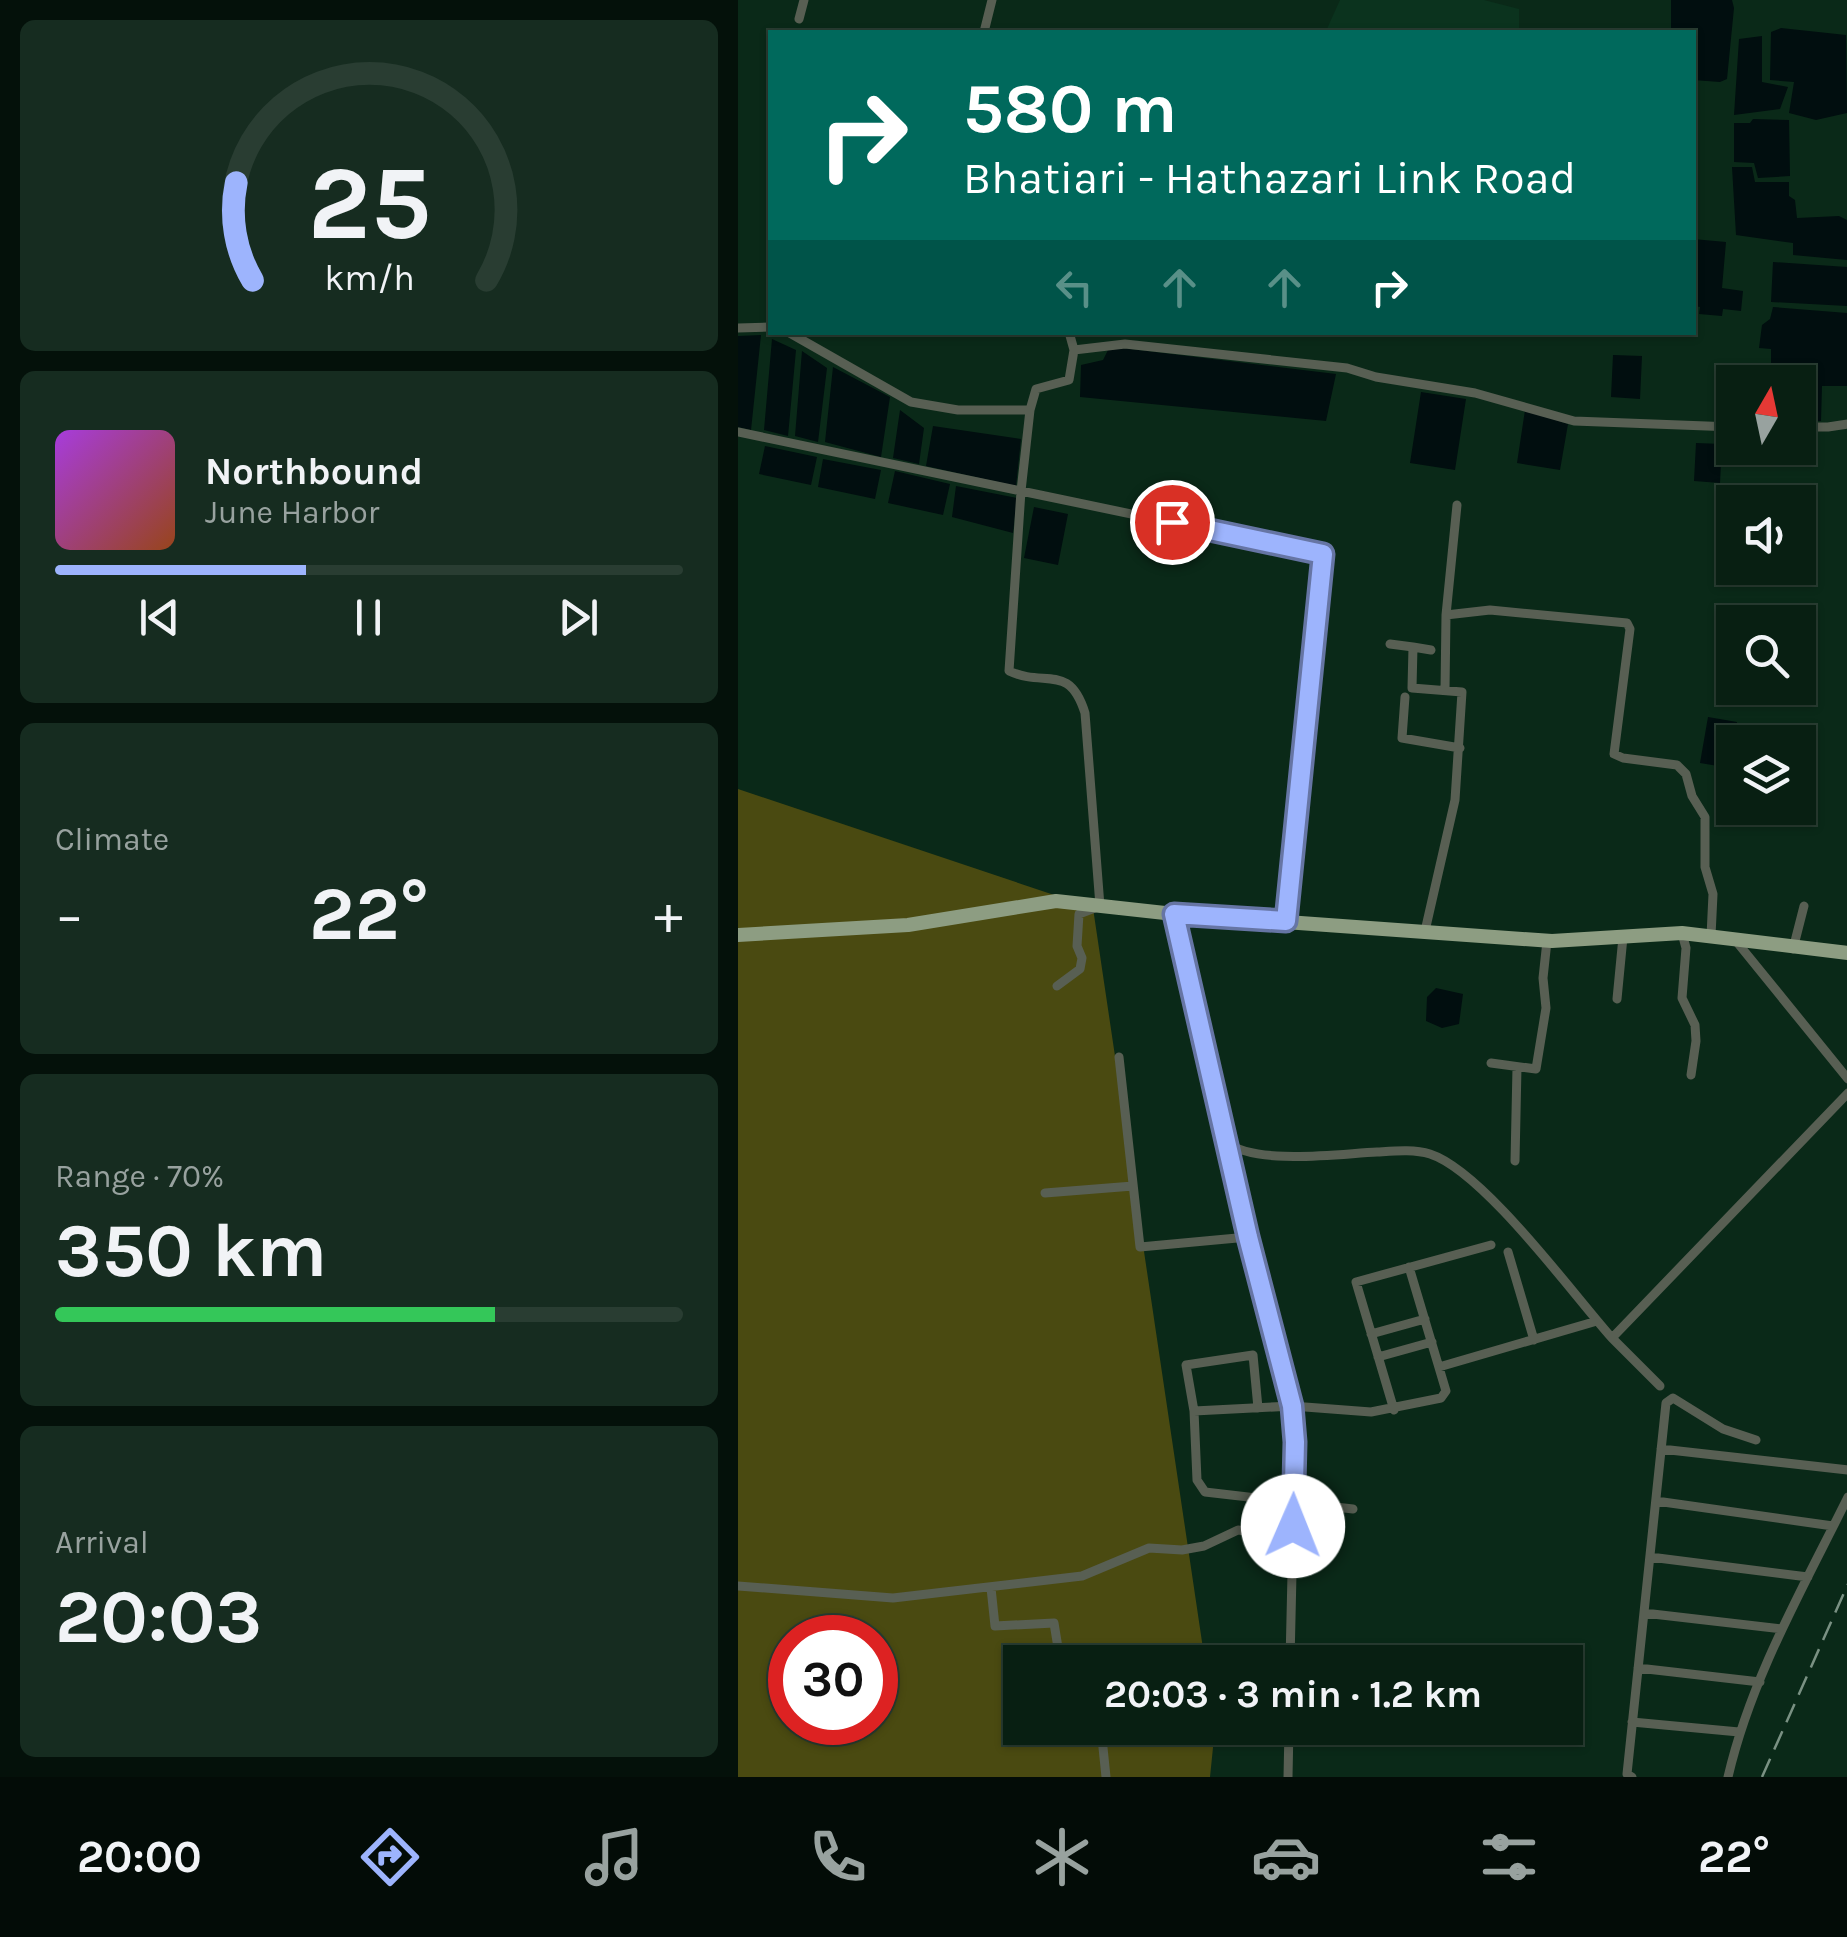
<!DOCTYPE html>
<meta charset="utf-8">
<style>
:root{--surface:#081f12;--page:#162c20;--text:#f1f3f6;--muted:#98a29f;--line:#293d32;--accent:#9db4fd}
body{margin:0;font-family:Karla,sans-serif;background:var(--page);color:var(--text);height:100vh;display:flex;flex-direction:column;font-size:38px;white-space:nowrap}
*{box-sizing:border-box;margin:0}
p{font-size:32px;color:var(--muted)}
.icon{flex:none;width:55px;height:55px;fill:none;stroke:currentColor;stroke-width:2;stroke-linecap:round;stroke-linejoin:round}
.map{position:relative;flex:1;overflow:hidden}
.panel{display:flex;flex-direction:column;gap:20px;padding:20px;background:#04110a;width:738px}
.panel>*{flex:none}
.top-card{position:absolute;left:30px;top:30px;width:928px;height:305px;border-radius:0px;box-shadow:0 2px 8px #0004,0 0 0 2px var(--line);background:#00695c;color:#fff;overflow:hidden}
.needle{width:65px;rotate:9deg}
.fabs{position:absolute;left:978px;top:365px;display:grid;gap:20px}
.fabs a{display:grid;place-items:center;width:100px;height:100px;border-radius:0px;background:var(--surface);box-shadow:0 2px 8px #0004,0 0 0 2px var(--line);font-size:50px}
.speed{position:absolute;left:30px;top:1615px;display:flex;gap:20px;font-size:50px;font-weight:700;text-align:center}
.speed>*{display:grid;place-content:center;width:130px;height:130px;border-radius:50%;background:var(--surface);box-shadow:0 2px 8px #0004,0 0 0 2px var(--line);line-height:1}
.speed .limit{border:15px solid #d22;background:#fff;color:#111}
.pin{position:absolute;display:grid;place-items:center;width:85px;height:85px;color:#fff;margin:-42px;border:5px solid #fff;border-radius:50%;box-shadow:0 2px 10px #0007}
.me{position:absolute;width:110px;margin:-55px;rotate:1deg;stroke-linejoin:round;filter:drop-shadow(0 0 8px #0008)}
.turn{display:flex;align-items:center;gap:35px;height:210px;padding:0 30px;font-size:45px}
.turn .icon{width:130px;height:130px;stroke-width:2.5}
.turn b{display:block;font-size:70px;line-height:85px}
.lanes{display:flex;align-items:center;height:95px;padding:0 30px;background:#0003;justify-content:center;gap:50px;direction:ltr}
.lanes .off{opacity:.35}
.big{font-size:75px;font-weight:700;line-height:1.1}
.panel .tile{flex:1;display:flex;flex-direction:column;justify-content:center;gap:15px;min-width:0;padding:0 35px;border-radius:15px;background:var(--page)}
.panel .dial{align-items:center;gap:0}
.dial svg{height:260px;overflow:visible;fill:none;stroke:var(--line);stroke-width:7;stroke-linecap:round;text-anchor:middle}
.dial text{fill:var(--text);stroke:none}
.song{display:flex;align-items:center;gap:30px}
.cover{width:120px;height:120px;border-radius:15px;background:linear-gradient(135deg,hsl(280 70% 55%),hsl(20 70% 35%))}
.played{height:10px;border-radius:5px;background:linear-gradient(90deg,var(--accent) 40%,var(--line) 40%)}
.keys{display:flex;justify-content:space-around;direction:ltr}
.heat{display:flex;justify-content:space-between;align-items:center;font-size:55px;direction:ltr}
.charge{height:15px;border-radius:8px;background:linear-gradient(90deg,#34c759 70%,var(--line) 0)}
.trip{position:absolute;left:265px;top:1645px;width:580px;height:100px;border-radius:0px;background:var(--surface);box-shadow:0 2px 8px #0004,0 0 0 2px var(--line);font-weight:700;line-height:100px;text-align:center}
.menu{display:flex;height:160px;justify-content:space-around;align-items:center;background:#030c07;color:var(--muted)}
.menu .icon{width:70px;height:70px}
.menu .current{color:var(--accent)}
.menu b{font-size:45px;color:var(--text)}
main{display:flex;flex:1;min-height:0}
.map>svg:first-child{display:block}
</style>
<main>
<section class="panel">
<div class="tile dial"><svg viewBox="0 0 100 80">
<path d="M14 69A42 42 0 1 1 86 69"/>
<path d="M14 69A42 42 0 0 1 9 39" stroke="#9db4fd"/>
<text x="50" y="56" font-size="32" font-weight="700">25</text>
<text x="50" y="72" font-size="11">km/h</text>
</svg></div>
<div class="tile">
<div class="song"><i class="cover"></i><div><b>Northbound</b><p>June Harbor</p></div></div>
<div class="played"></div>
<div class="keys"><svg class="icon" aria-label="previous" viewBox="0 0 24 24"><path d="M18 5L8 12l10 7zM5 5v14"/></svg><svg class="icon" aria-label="pause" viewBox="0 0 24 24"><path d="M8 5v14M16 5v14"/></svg><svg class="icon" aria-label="next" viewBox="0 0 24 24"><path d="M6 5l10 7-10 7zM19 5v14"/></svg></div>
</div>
<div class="tile"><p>Climate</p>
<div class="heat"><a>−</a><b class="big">22°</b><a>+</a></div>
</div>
<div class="tile"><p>Range · 70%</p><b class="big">350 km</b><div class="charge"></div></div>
<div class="tile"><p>Arrival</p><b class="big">20:03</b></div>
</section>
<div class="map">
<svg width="1110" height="1777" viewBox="0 0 1110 1777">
<rect width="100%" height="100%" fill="#0a2918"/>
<!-- built -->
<path fill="#0b331e" d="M602,0h144l35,9v23h-199l6,-1z"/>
<!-- green -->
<path fill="#4a4a11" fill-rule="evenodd" d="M0,789l355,119 112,754h-185v66h195l-5,49h-472zM52,1638h86v84h-86z"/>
<!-- water -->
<path fill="#010e0f" d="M933,0h61l2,8 -7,71 -7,3 -27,-2v-48h-22z
M1043,28l65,7 1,78 -31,7 -27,-7 5,-31 -24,-2 1,-48z
M1024,36v46l26,5 -8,22 -46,6 5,-76z
M1015,119l36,1 1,56 -32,2 -4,-15 -20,-1v-39h16z
M994,167h20l3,15h34v14l6,4 2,18 42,-2 8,4v40l-54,-5v-12l-57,-8z
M955,239l33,3 -4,46 21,3 -2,20 -18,-2 -1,7 -23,-2 1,-7 -7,-1z
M1035,262l74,5v39l-76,-4z
M1035,307l74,6v73h-25l-1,35h-23v-39l-27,-4v-29l-12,-1 3,-23 8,-6z
M23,335l-10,95 -13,-3v-91z
M34,339l24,11 -8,86 -24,-6z
M384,348l214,26 -10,47 -246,-24 1,-32 22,-5 5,-10z
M64,351l25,17 -9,74 -23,-6z
M875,355l29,1 -2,43 -29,-2z
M95,367l57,30 -9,60 -56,-15z
M683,392l45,7 -11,71 -45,-7z
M162,410l24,18 -5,36 -26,-6z
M787,410l43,14 -8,46 -43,-7z
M195,426l88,13 -5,47 -90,-20z
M958,443l26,1 -2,39 -26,-2z
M27,446l52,11 -6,28 -52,-11z
M85,459l58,11 -6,29 -57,-12z
M157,471l55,13 -7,31 -55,-12z
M218,486l61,12 -4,35 -61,-16z
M296,507l34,7 -10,51 -34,-7z
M970,717l29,5 -7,46 -30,-5z
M698,988l27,6 -4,30 -17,4 -16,-7 1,-24z"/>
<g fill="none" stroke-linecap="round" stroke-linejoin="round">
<!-- minor -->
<path stroke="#585f53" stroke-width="9" d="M61,19l5,-19
M246,32l8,-32
M0,328l32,-1
M50,332l123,70 47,8h72l6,-21 33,-9 5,-30
M331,332l5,18 51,-6 222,24 29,9 99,16 99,28 159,6
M292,410l-9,81 302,63 -37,367
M1060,427h30l20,-3
M0,432l283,59 -12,180c36,17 60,-9 76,42l15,193 -21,8 -2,32 5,12 -2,11 -23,17
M708,615l11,-110
M652,644l23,3 -1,41 50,4 -7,108 -30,131
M675,647l18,3
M707,690l1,-75 44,-5 137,13 3,6 -16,125 9,4 54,7 9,9 6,22 13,21v50l8,27 -2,42
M667,697l-3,41 58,10
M436,914l74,323 44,169 3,35 -5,221
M944,933l4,15 -4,50 13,27 1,16 -5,34
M998,941l112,138
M1055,949l11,-43
M879,999l6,-62
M381,1057l21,190 108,-10
M753,1063l45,6 10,-61 -3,-30 4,-37
M488,1143c35,22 110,11 151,9 17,-1 37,-3 53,2 53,17 142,139 182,184
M777,1161l2,-94
M307,1193l88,-7
M770,1252l26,88
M633,1334l54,-15
M640,1357l54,-15
M701,1367l158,-46
M922,1386l-48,-48 236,-245
M656,1410l-38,-128 135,-37
M456,1411l-8,-46 67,-10 5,53
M923,1449l187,21
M918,1501l177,25
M615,1509l-148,-17 -8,-12 -3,-69 98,-5 79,6 70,-14 5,-7 -37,-124
M912,1557l158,20
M0,1586l155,12 189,-22 67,-28 33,2 22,-4 34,-16 16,2 39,16
M253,1588l4,38 59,-3 6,37
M906,1613l138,16
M900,1668l122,14
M894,1722l107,10
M363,1728l5,49
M550,1777l1,-49
M894,1777l-5,-3 39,-371 7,-5 50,31 33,11
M990,1777c23,-99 75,-189 120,-280"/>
<!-- primary -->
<path stroke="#8d9d82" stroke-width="14" d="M0,935l170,-10 148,-24 118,13 378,27 130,-8 166,20"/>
<!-- rail -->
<path stroke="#7a9183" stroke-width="2.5" stroke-dasharray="20 10" stroke-linecap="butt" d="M1024,1777l86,-193"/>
</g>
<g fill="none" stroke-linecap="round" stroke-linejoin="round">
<!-- route casing -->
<g stroke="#6675a4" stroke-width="25">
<path id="route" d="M434,522l151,32 -37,367 -112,-7 74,323 44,169 3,36 -2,84"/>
</g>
<!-- route -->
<use href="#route" stroke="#9db4fd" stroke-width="18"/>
</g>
</svg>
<div class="fabs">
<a><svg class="needle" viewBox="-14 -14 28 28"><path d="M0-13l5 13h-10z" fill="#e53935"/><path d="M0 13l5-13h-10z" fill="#98a29f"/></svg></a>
<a><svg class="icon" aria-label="sound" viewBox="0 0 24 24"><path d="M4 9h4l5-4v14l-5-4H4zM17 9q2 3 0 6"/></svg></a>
<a><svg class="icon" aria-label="search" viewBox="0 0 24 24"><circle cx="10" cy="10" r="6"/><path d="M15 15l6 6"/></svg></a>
<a><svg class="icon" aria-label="layers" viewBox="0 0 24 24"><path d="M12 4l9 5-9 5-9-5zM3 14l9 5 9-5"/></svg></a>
</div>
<div class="speed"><div class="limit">30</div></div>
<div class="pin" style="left:434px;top:522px;background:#d93025"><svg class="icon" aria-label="arrive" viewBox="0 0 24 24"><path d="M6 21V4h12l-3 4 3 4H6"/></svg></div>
<svg class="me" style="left:555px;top:1526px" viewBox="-20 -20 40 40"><circle r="19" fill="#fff"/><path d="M0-13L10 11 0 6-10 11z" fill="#9db4fd"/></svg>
<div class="trip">20:03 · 3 min · 1.2 km</div>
<div class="top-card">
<div class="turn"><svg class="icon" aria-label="right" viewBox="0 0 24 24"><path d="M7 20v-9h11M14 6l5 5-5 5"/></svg><div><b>580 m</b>Bhatiari - Hathazari Link Road</div></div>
<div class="lanes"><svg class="icon off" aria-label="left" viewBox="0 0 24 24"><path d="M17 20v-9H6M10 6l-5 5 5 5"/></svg><svg class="icon off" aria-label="ahead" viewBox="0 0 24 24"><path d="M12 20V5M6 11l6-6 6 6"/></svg><svg class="icon off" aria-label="ahead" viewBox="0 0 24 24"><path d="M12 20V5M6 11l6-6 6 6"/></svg><svg class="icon" aria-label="right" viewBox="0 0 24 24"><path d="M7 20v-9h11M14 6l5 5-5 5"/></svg></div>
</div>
</div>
</main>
<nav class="menu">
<b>20:00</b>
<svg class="icon current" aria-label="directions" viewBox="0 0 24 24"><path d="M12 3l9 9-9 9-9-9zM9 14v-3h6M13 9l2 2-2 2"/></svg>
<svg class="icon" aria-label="music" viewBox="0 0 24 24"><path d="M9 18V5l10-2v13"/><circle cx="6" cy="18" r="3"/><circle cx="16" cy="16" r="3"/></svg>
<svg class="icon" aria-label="phone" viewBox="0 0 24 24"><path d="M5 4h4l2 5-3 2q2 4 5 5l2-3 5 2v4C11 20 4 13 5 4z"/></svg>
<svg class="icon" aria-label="climate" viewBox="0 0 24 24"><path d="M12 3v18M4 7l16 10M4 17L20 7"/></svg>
<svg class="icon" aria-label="car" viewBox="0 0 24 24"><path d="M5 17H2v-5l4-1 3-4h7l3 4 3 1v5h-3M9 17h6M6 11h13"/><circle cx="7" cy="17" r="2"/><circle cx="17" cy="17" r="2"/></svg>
<svg class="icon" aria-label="filters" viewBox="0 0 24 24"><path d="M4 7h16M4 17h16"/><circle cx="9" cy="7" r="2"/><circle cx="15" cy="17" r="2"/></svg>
<b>22°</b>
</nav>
